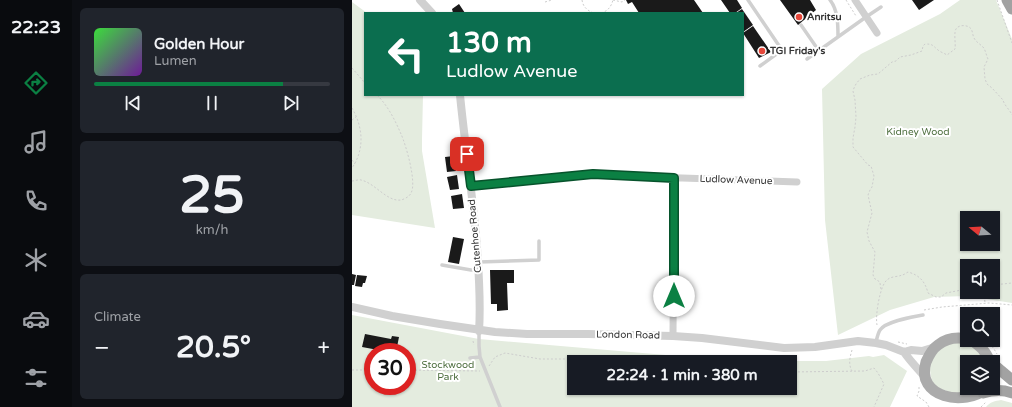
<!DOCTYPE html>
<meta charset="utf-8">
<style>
:root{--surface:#171b24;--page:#20242c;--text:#f1f3f6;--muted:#9ea1a6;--line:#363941;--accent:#0b8043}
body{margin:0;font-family:"Varela Round",sans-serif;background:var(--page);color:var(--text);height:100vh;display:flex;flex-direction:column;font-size:15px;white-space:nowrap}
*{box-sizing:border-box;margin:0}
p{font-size:13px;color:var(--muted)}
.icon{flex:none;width:22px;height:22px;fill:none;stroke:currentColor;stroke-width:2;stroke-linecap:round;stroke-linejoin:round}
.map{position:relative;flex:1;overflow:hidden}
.panel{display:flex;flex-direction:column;gap:8px;padding:8px;background:#0d0f14;width:280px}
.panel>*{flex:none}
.banner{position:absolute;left:12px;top:12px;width:380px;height:84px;border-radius:0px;box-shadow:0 1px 3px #0004;background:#0b6e4f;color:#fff;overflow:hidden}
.needle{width:26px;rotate:288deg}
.tools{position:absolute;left:608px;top:211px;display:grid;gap:8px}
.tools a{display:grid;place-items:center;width:40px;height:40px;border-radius:0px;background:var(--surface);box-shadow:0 1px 3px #0004;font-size:20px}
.speed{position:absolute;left:12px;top:343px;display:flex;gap:8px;font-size:20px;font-weight:700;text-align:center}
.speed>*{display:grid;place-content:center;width:52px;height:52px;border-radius:50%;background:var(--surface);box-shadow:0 1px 3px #0004;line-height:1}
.speed .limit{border:6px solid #d22;background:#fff;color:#111}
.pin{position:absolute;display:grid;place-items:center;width:34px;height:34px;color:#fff;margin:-17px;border-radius:8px;box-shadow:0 2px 6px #0006}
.me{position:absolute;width:44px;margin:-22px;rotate:0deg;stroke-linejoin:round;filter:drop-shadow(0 0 3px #0008)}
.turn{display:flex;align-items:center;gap:14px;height:84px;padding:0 16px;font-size:18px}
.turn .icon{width:52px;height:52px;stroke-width:2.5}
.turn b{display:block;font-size:28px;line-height:34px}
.big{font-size:30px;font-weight:700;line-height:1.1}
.panel .tile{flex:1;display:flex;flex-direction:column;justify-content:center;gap:6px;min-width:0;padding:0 14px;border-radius:6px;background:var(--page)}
.panel .dial{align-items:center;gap:0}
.dial b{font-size:52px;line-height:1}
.song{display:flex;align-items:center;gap:12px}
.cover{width:48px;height:48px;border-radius:6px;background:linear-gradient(135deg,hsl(120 70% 55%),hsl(280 70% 35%))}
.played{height:4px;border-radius:2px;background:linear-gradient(90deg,var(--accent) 80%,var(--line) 80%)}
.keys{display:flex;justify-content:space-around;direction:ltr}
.heat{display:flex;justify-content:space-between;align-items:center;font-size:22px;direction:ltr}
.trip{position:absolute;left:215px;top:355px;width:230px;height:40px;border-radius:0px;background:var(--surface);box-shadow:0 1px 3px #0004;font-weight:700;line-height:40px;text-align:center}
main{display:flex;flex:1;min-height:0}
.tabs{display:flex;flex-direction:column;width:72px;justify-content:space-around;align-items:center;background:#090b0e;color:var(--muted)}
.tabs .icon{width:28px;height:28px}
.tabs .on{color:var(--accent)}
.tabs b{font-size:18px;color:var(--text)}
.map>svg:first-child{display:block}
</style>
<main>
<nav class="tabs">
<b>22:23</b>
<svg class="icon on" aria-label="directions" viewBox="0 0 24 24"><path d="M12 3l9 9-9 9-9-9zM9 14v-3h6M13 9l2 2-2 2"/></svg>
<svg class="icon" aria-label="music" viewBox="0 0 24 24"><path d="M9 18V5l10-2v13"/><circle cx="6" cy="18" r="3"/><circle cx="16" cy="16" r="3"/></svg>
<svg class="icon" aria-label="phone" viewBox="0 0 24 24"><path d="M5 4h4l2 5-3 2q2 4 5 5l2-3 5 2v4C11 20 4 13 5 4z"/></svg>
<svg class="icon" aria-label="climate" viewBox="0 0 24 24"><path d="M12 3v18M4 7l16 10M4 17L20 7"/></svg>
<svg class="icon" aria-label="car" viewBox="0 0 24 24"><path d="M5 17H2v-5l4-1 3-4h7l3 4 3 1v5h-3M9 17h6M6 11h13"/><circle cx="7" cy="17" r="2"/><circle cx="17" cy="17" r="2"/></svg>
<svg class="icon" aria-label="filters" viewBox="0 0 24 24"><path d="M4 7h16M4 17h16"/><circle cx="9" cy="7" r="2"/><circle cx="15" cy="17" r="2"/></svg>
</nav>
<section class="panel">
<div class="tile">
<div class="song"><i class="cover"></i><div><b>Golden Hour</b><p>Lumen</p></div></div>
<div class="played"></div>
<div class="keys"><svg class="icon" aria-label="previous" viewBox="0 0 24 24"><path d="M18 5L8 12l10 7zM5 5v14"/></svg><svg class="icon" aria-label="pause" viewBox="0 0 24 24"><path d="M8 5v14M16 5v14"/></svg><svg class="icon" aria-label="next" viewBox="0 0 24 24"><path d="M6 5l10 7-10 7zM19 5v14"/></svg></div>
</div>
<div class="tile dial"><b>25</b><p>km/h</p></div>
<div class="tile"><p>Climate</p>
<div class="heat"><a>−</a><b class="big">20.5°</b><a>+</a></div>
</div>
</section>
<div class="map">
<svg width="660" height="407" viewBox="0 0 660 407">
<rect width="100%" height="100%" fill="#fff"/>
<!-- green -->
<path fill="#e4ecdf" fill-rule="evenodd" d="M608,0h36l16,39v264l-44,-7 -34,1 -44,13 -52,25 -13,-115 -3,-131 39,-35 79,-40zM615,218h26v26h-26zM615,266h26v26h-26z
M0,2l15,11h-2v82h58l-1,44v12l13,77 -83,-13z
M0,315l127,24 257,22h90l43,-5 4,1 11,-2 23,16 -17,36h-538zM21,352h34v34h-34zM222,362h216v26h-216z
M616,342l20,20h-21v26h16l-16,11 -33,-13c-5,-13 -7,-25 5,-35 2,-2 4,-5 7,-6 4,-3 16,-2 22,-3z
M649,400l11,3v4h-26c4,-5 9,-6 15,-7z"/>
<!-- building -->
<path fill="#1a1a1a" d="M274,0h68l9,13h-64l-7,-11 -4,2z
M369,0h16l5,8 -7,5h-5z
M428,0h30l6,10 -18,15z
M560,0h22l-15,10z
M107,4l6,9h-12l-1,-4z
M390,9l11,16 -10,7v-19h-7z
M401,26l18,26 -12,6 -16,-25z
M102,156l2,15 -9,1 -2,-15z
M105,175l2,14 -9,1 -3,-13z
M110,194l2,14 -11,1 -2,-13z
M101,237l11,2 -5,25 -11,-2z
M138,270h24v13h-7l1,27 -11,1v-7h-6z
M0,274l4,1 -2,10h-2z
M5,275l10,1 -2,7h-2l-1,4 -7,-1z
M13,334l26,5 1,-3 7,1 -3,15h-7l-27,-5z"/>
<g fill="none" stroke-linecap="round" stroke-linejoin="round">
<!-- path -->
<path stroke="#cdcdcd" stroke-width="1" stroke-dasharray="2 2" stroke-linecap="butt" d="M230,0c1,7 5,10 11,13
M261,0l9,2 3,-2
M494,0l10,16
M645,0l15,43
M193,2l7,-2
M249,13c7,-2 10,-6 12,-13
M0,68l13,15
M0,108c11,19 13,41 0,60
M0,120l4,-3
M0,160l3,4
M0,181c3,0 7,-2 9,-1 14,3 26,22 40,20 4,-1 9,-4 10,-7 6,-10 -5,-48 -10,-59 -6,-14 -13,-28 -24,-39
M641,285l19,-2
M529,289l-1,-6v-1l-5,-3 -2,-4 2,-23 -6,-11 -2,-9 5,-19 -4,-18 2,-5 2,-3 2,-11 -3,-10 -3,-1 -15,-18v-9l2,-11 1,-10 -1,-17 -2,-9 1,-3 2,-4 4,-5 10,-4 8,-1 14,-12 4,-1 4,-4 11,-2 11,-4 1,-5 2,-2c8,0 7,1 13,6 2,2 6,3 9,5l8,-6c1,-5 -2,-19 2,-21 2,-3 9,-3 12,-1 4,2 3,7 5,11 2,4 6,6 9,9 3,4 3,8 5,12l-4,8 1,12 2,5 5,4 11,12c1,5 7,10 9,15
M632,292l1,11
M572,310l18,-3 47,-4 23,2
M525,325c-2,-9 3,-40 10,-45 4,-4 11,-3 15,-5 2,0 4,-2 6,-3 11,3 17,9 20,21l8,4h5l5,-4 21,-4
M635,340l7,9 3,5
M121,341l1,4
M546,342l9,2
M500,350c-2,7 -4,14 0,21
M137,366l6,-9 10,-4 35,6h37l28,3
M0,370h21
M55,370l73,1
M438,372l75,-1 9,-3 4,5 6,11 -10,23
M567,387v4l-2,5 9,6 3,5
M629,407l5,-5"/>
<!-- service -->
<path stroke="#d0d0d0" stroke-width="3.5" d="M396,0l36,53
M478,0c8,10 8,25 8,37
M449,25l18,26
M455,59l59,-42 15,-10
M408,66l22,-16
M127,262l60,-2v-19
M90,265l29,5h7
M127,332v14l1,11 20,50
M524,342c1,-4 2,-9 4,-12 6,-9 33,-13 43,-15
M118,358l10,-1"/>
<!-- minor -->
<path stroke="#d0d0d0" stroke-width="7" d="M503,0l22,33
M119,185l122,-10 204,7
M321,336l1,-158"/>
<!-- tertiary -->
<path stroke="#d0d0d0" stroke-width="8" d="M68,0l12,13
M108,95c5,51 13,102 17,153 2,27 4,55 2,83
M0,307l40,9 48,8 55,8 32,2h61l85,2 29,2 82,10 31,-1 43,-6 18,2 10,2 18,7 7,-2 11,1 13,-4
M552,352c6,9 14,17 22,26"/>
<!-- primary -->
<path stroke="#ababab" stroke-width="11" d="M615,339c-10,-2 -20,-1 -29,6 -6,4 -9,10 -12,17 -11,36 39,45 61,26
M619,340c9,6 15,11 19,22"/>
<!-- trunk -->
<path stroke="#a2a2a2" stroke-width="11" d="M655,0l5,9
M641,364l19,16
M631,393c10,-3 19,-4 29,0"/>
</g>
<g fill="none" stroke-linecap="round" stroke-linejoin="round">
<!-- route casing -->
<g stroke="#07532c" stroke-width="10">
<path id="route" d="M115,154l4,32 122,-12 81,4v118"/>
</g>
<!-- route -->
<use href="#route" stroke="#0b8043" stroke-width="7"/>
</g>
<!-- markers -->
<g fill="#e5473a" stroke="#fff" stroke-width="1.5">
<circle cx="447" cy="17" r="4"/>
<circle cx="410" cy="51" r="4"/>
</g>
<g text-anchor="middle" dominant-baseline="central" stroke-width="4" stroke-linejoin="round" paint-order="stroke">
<!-- poi labels -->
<g font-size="10" font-weight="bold" fill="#333" stroke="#fff" text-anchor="start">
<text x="455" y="17">Anritsu</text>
<text x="418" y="51">TGI Friday's</text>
</g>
<!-- park labels -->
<g font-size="10" fill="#4e6f3f" stroke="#fff">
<text x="566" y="132">Kidney Wood</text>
<text x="96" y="365">Stockwood<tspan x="96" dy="12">Park</tspan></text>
</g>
<!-- street labels -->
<g font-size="10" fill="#333" stroke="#fff">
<text transform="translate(384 180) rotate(2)">Ludlow Avenue</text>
<text transform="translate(123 236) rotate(-95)">Cutenhoe Road</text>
<text transform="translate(276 335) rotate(1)">London Road</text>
</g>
</g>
</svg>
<div class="tools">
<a><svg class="needle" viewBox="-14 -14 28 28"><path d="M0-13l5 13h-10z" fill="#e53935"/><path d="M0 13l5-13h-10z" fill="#9ea1a6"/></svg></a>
<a><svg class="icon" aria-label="sound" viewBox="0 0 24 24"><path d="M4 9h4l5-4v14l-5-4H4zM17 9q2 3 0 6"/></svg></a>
<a><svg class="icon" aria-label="search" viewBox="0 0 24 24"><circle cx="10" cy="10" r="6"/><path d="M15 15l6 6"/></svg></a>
<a><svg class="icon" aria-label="layers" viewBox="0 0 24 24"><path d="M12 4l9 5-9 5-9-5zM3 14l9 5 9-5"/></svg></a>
</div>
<div class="speed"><div class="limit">30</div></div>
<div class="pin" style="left:115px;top:154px;background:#d93025"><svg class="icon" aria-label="arrive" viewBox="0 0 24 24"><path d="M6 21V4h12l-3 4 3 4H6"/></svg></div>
<svg class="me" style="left:322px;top:296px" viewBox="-20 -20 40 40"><circle r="19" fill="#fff"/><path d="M0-13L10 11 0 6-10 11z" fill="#0b8043"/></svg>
<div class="trip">22:24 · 1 min · 380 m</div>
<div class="banner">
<div class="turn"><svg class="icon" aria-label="left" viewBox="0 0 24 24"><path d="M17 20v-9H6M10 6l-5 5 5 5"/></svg><div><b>130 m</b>Ludlow Avenue</div></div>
</div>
</div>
</main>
